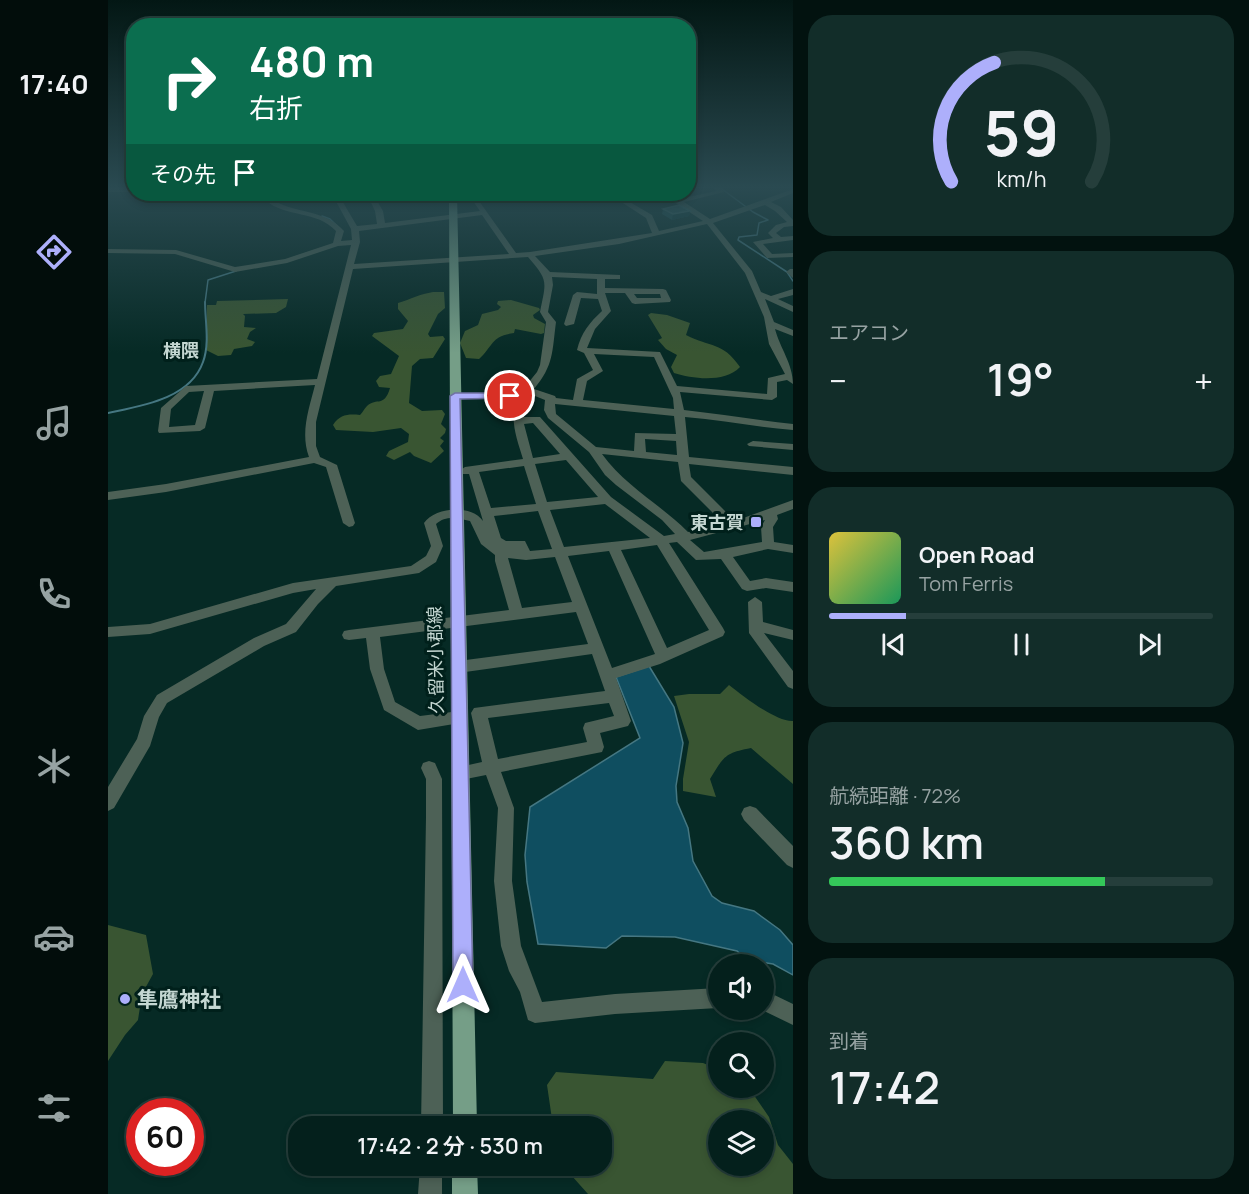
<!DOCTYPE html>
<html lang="ja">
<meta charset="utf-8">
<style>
:root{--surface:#04201c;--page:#122d29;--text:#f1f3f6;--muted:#97a3a3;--line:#253e3b;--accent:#adaffb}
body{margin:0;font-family:Manrope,"Noto Sans JP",sans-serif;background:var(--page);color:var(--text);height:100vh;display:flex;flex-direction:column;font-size:22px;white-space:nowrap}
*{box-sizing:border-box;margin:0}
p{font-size:20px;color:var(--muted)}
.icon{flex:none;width:33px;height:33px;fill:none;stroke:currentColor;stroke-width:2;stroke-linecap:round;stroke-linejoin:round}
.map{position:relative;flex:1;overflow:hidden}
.details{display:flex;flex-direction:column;gap:15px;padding:15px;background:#02120f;width:456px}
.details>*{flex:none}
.guide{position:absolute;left:18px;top:18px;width:570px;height:183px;border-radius:24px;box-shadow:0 3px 9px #0003,0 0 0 2px var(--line);background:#0b6e4f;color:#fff;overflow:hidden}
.tools{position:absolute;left:600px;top:954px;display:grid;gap:12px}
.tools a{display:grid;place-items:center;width:66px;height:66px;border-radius:50%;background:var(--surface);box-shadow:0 3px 9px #0003,0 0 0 2px var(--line);font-size:30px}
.speed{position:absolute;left:18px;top:1098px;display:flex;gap:12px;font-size:30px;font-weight:700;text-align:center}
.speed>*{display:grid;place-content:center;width:78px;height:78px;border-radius:50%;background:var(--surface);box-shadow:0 3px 9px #0003,0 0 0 2px var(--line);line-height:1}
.speed .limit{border:9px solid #d22;background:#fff;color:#111}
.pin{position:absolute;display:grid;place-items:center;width:51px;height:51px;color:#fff;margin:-26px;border:3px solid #fff;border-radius:50%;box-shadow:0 2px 6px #0007}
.me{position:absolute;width:66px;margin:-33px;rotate:0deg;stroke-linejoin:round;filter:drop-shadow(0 0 4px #0008)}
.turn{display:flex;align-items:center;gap:21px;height:126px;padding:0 24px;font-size:27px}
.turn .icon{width:78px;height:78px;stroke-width:2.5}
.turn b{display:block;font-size:42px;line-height:51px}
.then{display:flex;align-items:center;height:57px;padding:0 24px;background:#0003;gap:12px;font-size:22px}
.big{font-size:45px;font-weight:600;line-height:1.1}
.details .card{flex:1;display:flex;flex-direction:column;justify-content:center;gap:9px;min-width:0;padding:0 21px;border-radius:24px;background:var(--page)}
.details .dial{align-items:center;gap:0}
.dial svg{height:156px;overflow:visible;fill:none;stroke:var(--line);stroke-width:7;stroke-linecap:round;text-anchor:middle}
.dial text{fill:var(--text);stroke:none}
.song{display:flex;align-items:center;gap:18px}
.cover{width:72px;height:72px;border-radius:9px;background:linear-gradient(135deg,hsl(50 70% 55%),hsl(150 70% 35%))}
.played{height:6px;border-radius:3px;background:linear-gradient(90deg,var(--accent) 20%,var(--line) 20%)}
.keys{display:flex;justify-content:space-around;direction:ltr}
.heat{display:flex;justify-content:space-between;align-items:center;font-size:33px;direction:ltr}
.charge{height:9px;border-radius:4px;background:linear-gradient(90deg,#34c759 72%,var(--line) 0)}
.trip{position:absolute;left:180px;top:1116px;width:324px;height:60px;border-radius:24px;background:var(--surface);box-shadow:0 3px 9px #0003,0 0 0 2px var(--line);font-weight:600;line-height:60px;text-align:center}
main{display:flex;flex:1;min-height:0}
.dock{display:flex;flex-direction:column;width:108px;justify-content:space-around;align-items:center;background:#020d0b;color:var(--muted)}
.dock .icon{width:42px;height:42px}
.dock .current{color:var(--accent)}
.dock b{font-size:27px;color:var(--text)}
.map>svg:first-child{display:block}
</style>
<main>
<nav class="dock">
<b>17:40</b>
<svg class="icon current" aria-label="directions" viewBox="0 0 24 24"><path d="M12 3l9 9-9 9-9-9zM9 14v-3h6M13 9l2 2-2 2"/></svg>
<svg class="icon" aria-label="music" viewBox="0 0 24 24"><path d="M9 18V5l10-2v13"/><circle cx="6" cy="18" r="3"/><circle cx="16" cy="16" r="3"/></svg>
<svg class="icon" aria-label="phone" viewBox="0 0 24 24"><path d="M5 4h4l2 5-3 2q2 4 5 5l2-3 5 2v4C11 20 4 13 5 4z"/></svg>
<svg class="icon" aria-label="climate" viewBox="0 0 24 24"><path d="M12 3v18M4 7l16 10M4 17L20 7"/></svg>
<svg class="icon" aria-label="car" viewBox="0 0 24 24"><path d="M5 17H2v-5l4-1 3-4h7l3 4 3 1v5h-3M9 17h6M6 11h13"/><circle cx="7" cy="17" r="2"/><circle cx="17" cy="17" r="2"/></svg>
<svg class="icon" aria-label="filters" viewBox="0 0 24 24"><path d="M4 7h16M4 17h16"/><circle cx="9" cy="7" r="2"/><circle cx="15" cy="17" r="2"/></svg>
</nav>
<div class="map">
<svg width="685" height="1194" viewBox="0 0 685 1194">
<rect width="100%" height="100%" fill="#062a25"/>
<!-- forest -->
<path fill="#395532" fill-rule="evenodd" d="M325,292h11l1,16 -7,6 -10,20 2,3 13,-1 2,3 -12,19 -13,1 -8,7 -3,37 13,8 20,-1 3,4 -4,10 5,5 -1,4 -5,5 4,3 -4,5 4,5 -13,12 -17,-7 -4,-4 -16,8 -8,-4 3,-5 19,-9 1,-8 -8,-6 -28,4 -37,-2 -3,-5c7,-11 16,-11 27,-10 3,-3 4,-6 7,-9 10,-9 17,2 23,-18l-11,-1 -3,-6 4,-5 11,-2 8,-18 -27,-20 2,-3 29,-4 5,-8 -10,-12v-6c13,-4 22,-9 35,-11z
M180,299l-2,8 -10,6 -33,1 2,2 -1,11 12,1 -6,4 -3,7 8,3 -3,4 -18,3 -3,6 -13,1 -12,-6 1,-45h9l1,-4z
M403,300l28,8 1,2 -7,5 1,3 11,6 -1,9 -3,1 -26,-5 -1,4c-23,3 -20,12 -35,26l-13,-1 -6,-15 5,-12 13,-6 4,-11 16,-4 3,-3 -4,-3 1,-3z
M543,313l16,2 23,8 -4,12c25,13 36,6 54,32 -15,16 -47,12 -66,6l-3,-6 6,-12 -11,-6 -8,-9 4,-2 -14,-23z
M621,685c14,11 47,37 64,36v63l-42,-36c-26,5 -27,8 -41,31l6,18 -33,-6v-12l6,-37 -15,-46 15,-2h31z
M0,925l38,10 7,39 -11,20 -4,26 -13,15 -17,26z
M557,1061l38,2 15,6v19h31l20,29 9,28 15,19v30h-205l-25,-28h39v-40h-49l-6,-41 9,-13 97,7zM656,1120v46h-46v-46z"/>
<!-- water -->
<path fill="#0f4e60" stroke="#457782" stroke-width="1.5" d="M541,666l25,41 9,36 -7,43 1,16 11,26 5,33 19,35 10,7 32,8 26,19 13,15v30l-20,-11 -26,-4 -10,-9 -62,-14 -53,-1 -16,12 -68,-4 -11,-62 -2,-27 5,-48 110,-69 -24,-61z"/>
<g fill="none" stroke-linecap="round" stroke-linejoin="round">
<!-- stream-far1 -->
<path stroke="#457782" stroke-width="1.5" d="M610,186l35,26 15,8 -9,3 -2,12 -18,2 -1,3 49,32 6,9
M165,198l11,-4
M214,216l8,3 12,12
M97,303l3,-23 28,-9"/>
<!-- stream -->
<path stroke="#457782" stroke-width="2" d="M0,413c33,-7 82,-14 95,-51 7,-19 2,-41 2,-60"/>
<!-- minor -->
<path fill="#4d6156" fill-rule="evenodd" d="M603,186h7l6,6 -40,10 26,17 83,-30v4l-22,9 10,5 12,13v6l-9,1 -8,6 5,4 12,-1v4l-30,4 9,10 21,-1v4l-26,1 -14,-16 20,-4 -5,-5 8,-8 11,-3 -12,-11 -10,-6 -52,18 39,48 9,21 10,4 22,-7v6l-15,4 15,7v6l-28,-13 9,23 19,8v6l-18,-7c5,19 18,35 18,55l-6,-4 -10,2v15l-5,3 -92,-8 4,18c37,4 72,10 109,14v6c-37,-3 -71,-10 -108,-13l4,40 104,10v8l-104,-11 2,13 44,44 58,-21v9l-16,6 1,4 -5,8 1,15 19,3v8l-25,-4 -35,8 17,24 16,-3 27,4v10l-27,-4 -19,3 -5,-2 -21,-30 -25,1 -19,-18 -8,1 54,85 2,4 -2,4 -63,28 -44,14 15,43 -3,5 -28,7 4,14 -2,5 -101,20 13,36 -2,73 9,65 21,56 73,-8 103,-6v20l-103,6 -80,9 -7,-3 -8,-28 -11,-21 -8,-25 -7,-65 4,-73 -12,-33 -25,5 -6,-2 -2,-5 2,-5 27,-6 -11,-49 3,-5 131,-17 -13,-37 -134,19 -5,-2 -2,-4 2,-4 5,-2 130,-17 -12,-32 -196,25 4,32 11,33 25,14 40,-5 5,1 3,5 -3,5 -5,1 -42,7 -34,-20 -14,-41 -4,-31 -17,2 -5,-1 -2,-4 2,-4 5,-1 160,-20 -14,-49v-6l-14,-11 -11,-23c-12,-3 -24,-6 -34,3l7,22 -7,16 -17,11 -83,13 -18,18 -22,28 -32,14 -97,57 -8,14 -9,29 -36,62 -6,3v-24l29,-48 7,-23 13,-21 97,-57 32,-14 30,-35 -23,4 -143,41 -42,3v-10l42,-3 143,-41 118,-17 15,-10 5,-10 -7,-23c11,-16 47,-19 59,-2l-14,-47h-8l-2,-3 6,-4 58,-8c-6,-20 -14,-39 -6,-60h-62l-5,-3 5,-3h65l17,-21 3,-7 6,-43 -6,-10c6,-31 9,-31 -12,-55l-175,12 -37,153v24l4,11 17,8 18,58 -2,3 -4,1 -6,-4 -17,-56 -12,-4 -148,29 -58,8v-8l58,-8 143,-27c-9,-24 0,-48 6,-72l-101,6 -9,37 -5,3 -41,2 -1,-2 3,-23 25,-22 131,-7 34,-134 -13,1 -51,17 -52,9 -60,-18 -67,-1v-4l68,1 59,17 50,-8 48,-16 3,-12c-19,-21 -50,-13 -71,-31l3,-3 -1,-3h6l2,3 -2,3c23,14 52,9 71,31l-3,10 11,-1 -1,-11 -19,-35h6l19,32 20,-2 -2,-13 -8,-17h6l10,17 2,12 95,-12 -12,-17h6l42,59 14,-1 122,-19 -6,-15 -37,-24h7l36,21 7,16 44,-10 -41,-27h7l10,5 37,-8zM374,215l27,39 -155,10 6,-22 -1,-11zM599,224l38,49 19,44 5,27 16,30 -17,4 -1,16 -90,-8 -17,-34 -73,-4 8,-19 16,-18 -6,-18h20l7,10 3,1 35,-2 1,-2 -5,-10 -3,-1 -58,-1v-9h15v-4l-70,-3 -15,-16 84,-12zM444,277l45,2v15l-20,-2 -4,3 -9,29 2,2 8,-2 7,-26 17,1 4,12c-12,11 -21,22 -25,39l7,3 9,17 -16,9 -4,21 -17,-2 -1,-2 -21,-7c20,-24 18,-37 22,-67l-8,-10 5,-27zM526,294h26l1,4h-24zM486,354l60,3 19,41 1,11 -91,-9 4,-19 16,-10zM96,391l-9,34 -26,2 2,-18 18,-17zM422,394l15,6 -1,10 4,8 41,34 16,23 11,10 46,35 13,14 -11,2 -53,-39 -71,-80h-16v-9zM447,404l119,12 2,18 -41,-1 -1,18 -38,-4 -40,-33zM425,423l27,31 -27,4 -9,-34zM537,439l31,2 1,14 -31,-3zM494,454l76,8 3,19 43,43 -36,8c-28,-28 -63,-46 -86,-78zM458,460l32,37 -51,5 -12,-38zM416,466l12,38 -45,4 -12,-36zM497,504l45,34 -86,9 -14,-37zM430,511l14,38 -22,2 -5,-10h-19l-5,-3 -7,-22zM657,520l-4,7 1,15 -58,10 -14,-12zM549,545l52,85 -42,18 -46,-98zM501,551l46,103 -43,14 -44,-112zM447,557l17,45 -50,6 -14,-50 18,2zM501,703l5,13 -29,7 -2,5 4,14 -89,17 -10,-41z
M0,188h26v4h-26z
M329,194h28c-6,4 -22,4 -28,0z
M682,269h3v9l-7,-6z
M645,441l40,3v6l-44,-4 -2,-2z
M647,597l7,5 1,20 30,8v10l-29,-7 29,38v18l-5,-2 -39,-54 -1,-31z
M321,761l6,2 7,16 1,347h-22l5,-309v-38l-5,-11 2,-5z
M642,806l6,2 37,38v22l-6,-3 -43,-45 -3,-6 3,-6z
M656,990l29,14v21l-31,-15h2z
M312,1166h22v28h-24z"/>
<!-- major -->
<path fill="#759e87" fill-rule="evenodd" d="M341,194h8l20,932h-24z
M344,1166h25l1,28h-26z"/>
</g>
<!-- wall -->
<path fill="#184c4e" d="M555,209l27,2 -1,5 -17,4 -10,-6z"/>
<!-- shaded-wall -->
<path fill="#093838" d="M582,211l-1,5 -17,4 1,-6z"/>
<!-- building -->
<path fill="#2a5a5c" stroke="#426e6f" stroke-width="1.5" d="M571,205l11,6 -17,3 -10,-5z"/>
<!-- sky -->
<linearGradient id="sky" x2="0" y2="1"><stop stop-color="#031714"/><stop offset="0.53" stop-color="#2a4a51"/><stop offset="1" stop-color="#2a4a51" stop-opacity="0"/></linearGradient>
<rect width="685" height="353" fill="url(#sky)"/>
<!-- route -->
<path fill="#adaffb" stroke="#7072a3" stroke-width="1.5" d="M402,393l4,1v4l-54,1 13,586 -3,7 -7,3 -7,-3 -3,-7 -3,-589 5,-3z"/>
<!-- markers -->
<g fill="#adaffb" stroke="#00201b" stroke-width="2">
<rect x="642" y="516" width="12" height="12" rx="3"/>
<circle cx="17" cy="999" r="6"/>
</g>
<g text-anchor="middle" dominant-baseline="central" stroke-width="6" stroke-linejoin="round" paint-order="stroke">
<!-- far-quarter labels -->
<g font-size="18" font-weight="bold" fill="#c4d7d2" stroke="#00201b">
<text x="73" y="350">横隈</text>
</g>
<!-- poi labels -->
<g font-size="18" font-weight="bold" fill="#c4d7d2" stroke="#00201b" text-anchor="end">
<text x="636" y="522">東古賀</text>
</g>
<!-- street labels -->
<g font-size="18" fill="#c4d7d2" stroke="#00201b">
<text transform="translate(327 660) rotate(-91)">久留米小郡線</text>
</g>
<!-- near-poi labels -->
<g font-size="21" font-weight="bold" fill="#c4d7d2" stroke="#00201b" text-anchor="start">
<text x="29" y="999">隼鷹神社</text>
</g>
</g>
</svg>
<div class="tools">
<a><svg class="icon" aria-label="sound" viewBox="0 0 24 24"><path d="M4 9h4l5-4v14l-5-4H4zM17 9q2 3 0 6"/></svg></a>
<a><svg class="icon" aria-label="search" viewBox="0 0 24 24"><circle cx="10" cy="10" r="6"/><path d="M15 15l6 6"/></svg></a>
<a><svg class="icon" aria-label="layers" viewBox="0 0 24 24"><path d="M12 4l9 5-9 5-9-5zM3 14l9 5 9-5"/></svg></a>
</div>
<div class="speed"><div class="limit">60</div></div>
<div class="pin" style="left:402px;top:396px;background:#d93025"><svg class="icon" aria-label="arrive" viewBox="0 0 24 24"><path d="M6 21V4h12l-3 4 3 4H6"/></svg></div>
<svg class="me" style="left:355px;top:985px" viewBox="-20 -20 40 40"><path d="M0-17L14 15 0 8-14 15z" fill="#adaffb" stroke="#fff" stroke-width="4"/></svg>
<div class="trip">17:42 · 2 分 · 530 m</div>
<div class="guide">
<div class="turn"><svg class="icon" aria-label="right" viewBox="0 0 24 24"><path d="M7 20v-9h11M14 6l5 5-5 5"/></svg><div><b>480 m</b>右折</div></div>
<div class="then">その先<svg class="icon" aria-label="arrive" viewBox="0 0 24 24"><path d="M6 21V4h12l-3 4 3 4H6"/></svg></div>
</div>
</div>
<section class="details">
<div class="card dial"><svg viewBox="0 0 100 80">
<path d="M14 69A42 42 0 1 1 86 69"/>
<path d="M14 69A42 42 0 0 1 36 8" stroke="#adaffb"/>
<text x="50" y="56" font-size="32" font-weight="700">59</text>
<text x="50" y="72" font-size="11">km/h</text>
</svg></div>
<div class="card"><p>エアコン</p>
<div class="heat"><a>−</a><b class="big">19°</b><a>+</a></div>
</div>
<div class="card">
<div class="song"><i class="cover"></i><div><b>Open Road</b><p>Tom Ferris</p></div></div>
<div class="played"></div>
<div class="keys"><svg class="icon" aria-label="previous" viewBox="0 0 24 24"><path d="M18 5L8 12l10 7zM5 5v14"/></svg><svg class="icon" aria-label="pause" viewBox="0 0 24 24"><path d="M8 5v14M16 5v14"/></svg><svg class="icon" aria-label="next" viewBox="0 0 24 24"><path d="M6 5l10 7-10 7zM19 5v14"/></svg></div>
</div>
<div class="card"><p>航続距離 · 72%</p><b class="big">360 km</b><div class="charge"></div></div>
<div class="card"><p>到着</p><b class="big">17:42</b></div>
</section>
</main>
